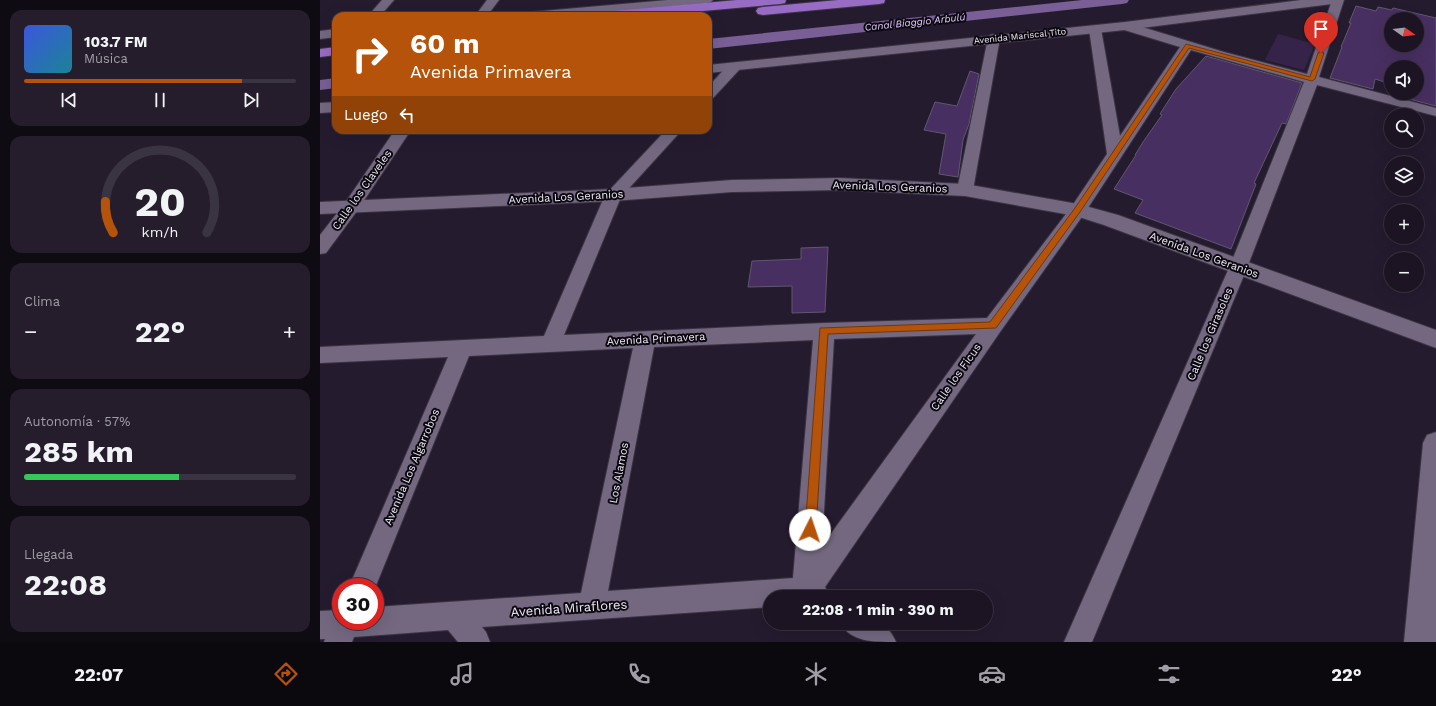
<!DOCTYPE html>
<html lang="es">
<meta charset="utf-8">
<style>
:root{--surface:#1c1423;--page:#251d2b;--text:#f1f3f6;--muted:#a09ea6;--line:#3a3341;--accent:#b45309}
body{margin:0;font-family:"Work Sans",sans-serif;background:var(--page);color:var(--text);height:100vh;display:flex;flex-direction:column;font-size:15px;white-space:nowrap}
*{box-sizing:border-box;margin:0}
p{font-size:13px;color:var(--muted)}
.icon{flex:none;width:22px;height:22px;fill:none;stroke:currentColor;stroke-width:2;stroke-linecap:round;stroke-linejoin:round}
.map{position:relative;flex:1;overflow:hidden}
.panel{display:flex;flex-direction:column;gap:10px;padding:10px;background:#0f0b13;width:320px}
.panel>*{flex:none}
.guide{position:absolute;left:12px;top:12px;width:380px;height:122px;border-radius:12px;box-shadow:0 4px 16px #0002,0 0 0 1px var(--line);background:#b45309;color:#fff;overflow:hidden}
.needle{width:26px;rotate:104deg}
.buttons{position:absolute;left:1064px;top:12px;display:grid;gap:8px}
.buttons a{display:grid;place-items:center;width:40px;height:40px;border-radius:50%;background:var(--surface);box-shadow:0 4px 16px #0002,0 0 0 1px var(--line);font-size:20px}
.speed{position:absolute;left:12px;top:578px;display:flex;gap:8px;font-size:20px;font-weight:700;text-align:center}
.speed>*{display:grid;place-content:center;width:52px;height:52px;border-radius:50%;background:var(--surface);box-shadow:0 4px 16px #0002,0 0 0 1px var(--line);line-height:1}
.speed .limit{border:6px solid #d22;background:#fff;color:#111}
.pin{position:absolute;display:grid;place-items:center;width:34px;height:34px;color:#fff;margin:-41px -17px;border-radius:50% 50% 50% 0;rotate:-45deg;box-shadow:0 0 4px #0007}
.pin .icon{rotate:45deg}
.me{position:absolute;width:44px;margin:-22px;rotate:4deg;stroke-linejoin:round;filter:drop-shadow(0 0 3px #0008)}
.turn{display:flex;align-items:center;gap:14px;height:84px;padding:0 12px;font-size:18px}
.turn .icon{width:52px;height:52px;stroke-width:2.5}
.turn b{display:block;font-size:28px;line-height:34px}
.then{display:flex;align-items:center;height:38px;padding:0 12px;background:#0003;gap:8px;font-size:15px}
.big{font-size:30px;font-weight:700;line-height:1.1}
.panel .card{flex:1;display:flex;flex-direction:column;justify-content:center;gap:6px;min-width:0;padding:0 14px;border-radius:12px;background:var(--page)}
.panel .dial{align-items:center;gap:0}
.dial svg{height:104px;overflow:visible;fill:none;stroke:var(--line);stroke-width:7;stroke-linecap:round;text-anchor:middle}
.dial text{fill:var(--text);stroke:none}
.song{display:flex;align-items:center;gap:12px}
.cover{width:48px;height:48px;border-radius:6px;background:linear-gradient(135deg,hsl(230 70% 55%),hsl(190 70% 35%))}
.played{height:4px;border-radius:2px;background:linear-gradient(90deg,var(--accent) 80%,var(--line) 80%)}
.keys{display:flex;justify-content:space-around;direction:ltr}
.heat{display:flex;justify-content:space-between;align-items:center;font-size:22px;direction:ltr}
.charge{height:6px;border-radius:3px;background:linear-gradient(90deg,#34c759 57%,var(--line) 0)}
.trip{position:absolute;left:443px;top:590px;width:230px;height:40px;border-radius:20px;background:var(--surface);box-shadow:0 4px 16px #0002,0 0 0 1px var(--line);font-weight:700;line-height:40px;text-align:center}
.dock{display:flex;height:64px;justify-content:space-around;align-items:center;background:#0b080e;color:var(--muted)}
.dock .icon{width:28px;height:28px}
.dock .on{color:var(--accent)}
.dock b{font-size:18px;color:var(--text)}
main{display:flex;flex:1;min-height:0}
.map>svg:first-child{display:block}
</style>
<main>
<section class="panel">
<div class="card">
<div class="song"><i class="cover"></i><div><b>103.7 FM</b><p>Música</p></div></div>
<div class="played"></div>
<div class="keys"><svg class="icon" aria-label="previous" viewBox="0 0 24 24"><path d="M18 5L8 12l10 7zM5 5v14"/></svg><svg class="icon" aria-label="pause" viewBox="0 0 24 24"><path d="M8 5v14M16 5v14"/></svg><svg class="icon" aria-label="next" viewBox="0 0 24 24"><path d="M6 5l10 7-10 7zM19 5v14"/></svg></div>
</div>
<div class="card dial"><svg viewBox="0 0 100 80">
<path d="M14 69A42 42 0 1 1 86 69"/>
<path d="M14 69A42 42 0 0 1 8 45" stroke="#b45309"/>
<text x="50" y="56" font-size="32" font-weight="700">20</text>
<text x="50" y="72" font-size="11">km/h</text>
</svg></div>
<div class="card"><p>Clima</p>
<div class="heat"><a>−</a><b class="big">22°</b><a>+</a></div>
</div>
<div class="card"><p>Autonomía · 57%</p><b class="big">285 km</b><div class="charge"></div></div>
<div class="card"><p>Llegada</p><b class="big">22:08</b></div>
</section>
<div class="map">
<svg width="1116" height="642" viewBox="0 0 1116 642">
<rect width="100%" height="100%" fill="#251b2f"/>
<!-- green -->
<path fill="#362349" d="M958,34l37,10 -11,26 -39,-10z"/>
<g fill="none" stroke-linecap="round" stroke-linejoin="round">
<!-- canal -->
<path fill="#795f95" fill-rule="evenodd" d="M762,0h47l-2,3 -5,1 -414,45v-10z
M16,78v10l-16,2v-10z"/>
</g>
<!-- building -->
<path fill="#482f61" stroke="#61576e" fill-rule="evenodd" d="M1036,6l20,5 2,-4 14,3 1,-2 43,10v88l-27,-7 1,-6h7v-26h-26v17l-16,-5 -2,10 -43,-11 12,-31h-1l10,-24h-2zM1071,19h26v26h-26z
M886,56l96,27 -16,41 -4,-1 -28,60 2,1 -25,65 -96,-36 8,-13 -29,-11 22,-34h-1l8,-13 19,-27 -2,-1 16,-25z
M650,71l9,3 -10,50 -6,16 -5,37 -19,-3 7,-40 -22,-4 11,-28 22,4z
M508,247l-3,65 -33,1v-27l-44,1 4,-26 49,-2v-11z"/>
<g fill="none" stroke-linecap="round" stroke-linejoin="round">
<!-- street casing -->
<g stroke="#3b3443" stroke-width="2">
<path id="street" d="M62,0h12l-14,16h-12z
M167,0h12l-12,16h-12z
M348,0h45l-2,2 -4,1 -137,13h-45l2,-3 4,-1z
M1012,0h12l-25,77 117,31v8l-119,-31 -70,183 -155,374h-28l165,-374 75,-186 -113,-32 -107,164 -84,118 -175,255 5,10h-60v10l-288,20 4,5 4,10h-32l-10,-12 -94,7 -2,5h-28l1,-3h-5v-28l21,-1v11h34v-14l206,-14 52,-245 -164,8 -94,232 -26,-1 99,-230 -128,6v-16l224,-11 61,-141 61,-65h16l-61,67 -57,138 260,-12 163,-5 85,-112 35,-52 -18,-125 2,-3h8l2,3 19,107 60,-89 -59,-18 -2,-3 2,-3h8l95,29 83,22zM656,334l-154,212 12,-207zM493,340l-20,238 -185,13 46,-244z
M16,29v8l-16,2v-8z
M674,34l4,1 2,3 -27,152 -2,4 -6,1 -6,-1 -2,-4 31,-152 2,-3z
M414,63l5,1 2,3 -2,3 -26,28 -5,1v-12l21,-23z
M75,130h16l-54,81 -31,42 -6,1v-19l25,-32z
M520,623c23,0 46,-7 56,19 -23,0 -45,0 -56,-19z"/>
</g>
<!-- secondary casing -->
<g stroke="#3b3443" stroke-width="2">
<path id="secondary" d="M981,0h37l-1,3 -5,1 -207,26 -417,43v-8l417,-43z
M16,102v10l-16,1v-10z
M519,178l126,6 113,20 40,11 318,115v18l-332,-123 -28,-9 -111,-20 -126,-6 -107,2 -119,9 -293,13v-12l293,-13 119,-9z
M1116,432v210h-32l19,-199 4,-8z"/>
</g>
<!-- highway casing -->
<g stroke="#3b3443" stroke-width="2">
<path id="highway" d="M417,0h49l-1,3 -5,1 -133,12h-51l2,-3 5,-1z
M518,0h47l-1,3 -5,1 -116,11 -5,-1 -2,-3 2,-3 5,-1z
M16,47v8l-16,2v-8z"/>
</g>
<!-- street -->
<use href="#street" fill="#736880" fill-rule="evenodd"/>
<!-- secondary -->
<use href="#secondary" fill="#736880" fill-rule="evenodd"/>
<!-- highway -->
<use href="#highway" fill="#986bc5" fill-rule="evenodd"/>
</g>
<!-- route -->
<path fill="#b45309" stroke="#753606" d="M866,44l124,33 8,-24 3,-2 3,2 -9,26 -3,2 -123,-33 -109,164 -84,116 -168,6 -12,196 -1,4 -5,1 -4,-1 -1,-4 15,-202 170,-6 85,-114z"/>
<g text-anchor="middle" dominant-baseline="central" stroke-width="4" stroke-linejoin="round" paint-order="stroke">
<!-- far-street labels -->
<g font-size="9" fill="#f0eaf7" stroke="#0c0810">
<text transform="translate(700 36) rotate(-6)">Avenida Mariscal Tito</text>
</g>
<!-- far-water labels -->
<g font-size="10" font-style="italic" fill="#e4ceff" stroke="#0c0810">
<text transform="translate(595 22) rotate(-6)">Canal Biaggio Arbulú</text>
</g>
<!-- street labels -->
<g font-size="11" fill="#f0eaf7" stroke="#0c0810">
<text transform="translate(570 187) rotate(2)">Avenida Los Geranios</text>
<text transform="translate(42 190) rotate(-55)">Calle los Claveles</text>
<text transform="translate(246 197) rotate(-3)">Avenida Los Geranios</text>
<text transform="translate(884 255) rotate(20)">Avenida Los Geranios</text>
<text transform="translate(890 334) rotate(-67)">Calle los Girasoles</text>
<text transform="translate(336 339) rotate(-3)">Avenida Primavera</text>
<text transform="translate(636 377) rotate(-55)">Calle los Ficus</text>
<text transform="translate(92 467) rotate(-67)">Avenida Los Algarrobos</text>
<text transform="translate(299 473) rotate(-79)">Los Alamos</text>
</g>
<!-- near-street labels -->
<g font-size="13" fill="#f0eaf7" stroke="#0c0810">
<text transform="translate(249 608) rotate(-4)">Avenida Miraflores</text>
</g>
</g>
</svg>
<div class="buttons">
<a><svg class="needle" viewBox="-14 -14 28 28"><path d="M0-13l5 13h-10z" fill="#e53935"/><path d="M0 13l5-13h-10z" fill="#a09ea6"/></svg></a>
<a><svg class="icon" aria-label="sound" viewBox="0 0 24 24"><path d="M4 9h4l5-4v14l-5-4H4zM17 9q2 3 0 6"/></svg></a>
<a><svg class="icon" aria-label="search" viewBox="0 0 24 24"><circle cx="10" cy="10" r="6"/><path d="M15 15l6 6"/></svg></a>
<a><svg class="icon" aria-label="layers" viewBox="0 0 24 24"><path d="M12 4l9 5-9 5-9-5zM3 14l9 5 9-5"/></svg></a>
<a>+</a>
<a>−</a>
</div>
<div class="speed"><div class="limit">30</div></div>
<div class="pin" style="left:1001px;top:53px;background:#d93025"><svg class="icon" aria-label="arrive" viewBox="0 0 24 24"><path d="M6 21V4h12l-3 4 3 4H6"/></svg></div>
<svg class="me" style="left:490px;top:530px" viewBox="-20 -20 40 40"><circle r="19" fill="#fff"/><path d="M0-13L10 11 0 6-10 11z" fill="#b45309"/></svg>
<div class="trip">22:08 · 1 min · 390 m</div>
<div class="guide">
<div class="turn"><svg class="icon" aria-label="right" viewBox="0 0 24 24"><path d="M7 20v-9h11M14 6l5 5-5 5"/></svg><div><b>60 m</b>Avenida Primavera</div></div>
<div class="then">Luego<svg class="icon" aria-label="left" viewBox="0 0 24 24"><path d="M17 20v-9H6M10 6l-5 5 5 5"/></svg></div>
</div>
</div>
</main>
<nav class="dock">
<b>22:07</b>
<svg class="icon on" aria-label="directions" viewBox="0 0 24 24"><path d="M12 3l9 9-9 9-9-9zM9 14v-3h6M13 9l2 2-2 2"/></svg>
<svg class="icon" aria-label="music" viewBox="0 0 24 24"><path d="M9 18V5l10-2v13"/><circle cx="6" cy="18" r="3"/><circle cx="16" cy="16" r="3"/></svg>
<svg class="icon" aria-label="phone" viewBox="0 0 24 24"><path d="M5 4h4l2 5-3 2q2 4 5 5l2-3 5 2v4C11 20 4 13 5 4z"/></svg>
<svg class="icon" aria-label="climate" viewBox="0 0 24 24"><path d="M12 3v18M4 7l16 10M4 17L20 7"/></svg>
<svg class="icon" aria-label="car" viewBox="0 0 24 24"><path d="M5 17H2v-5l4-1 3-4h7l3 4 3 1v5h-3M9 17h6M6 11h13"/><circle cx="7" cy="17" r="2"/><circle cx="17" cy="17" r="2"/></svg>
<svg class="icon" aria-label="filters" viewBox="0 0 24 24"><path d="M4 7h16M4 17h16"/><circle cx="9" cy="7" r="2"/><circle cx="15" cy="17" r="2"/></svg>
<b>22°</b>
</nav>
